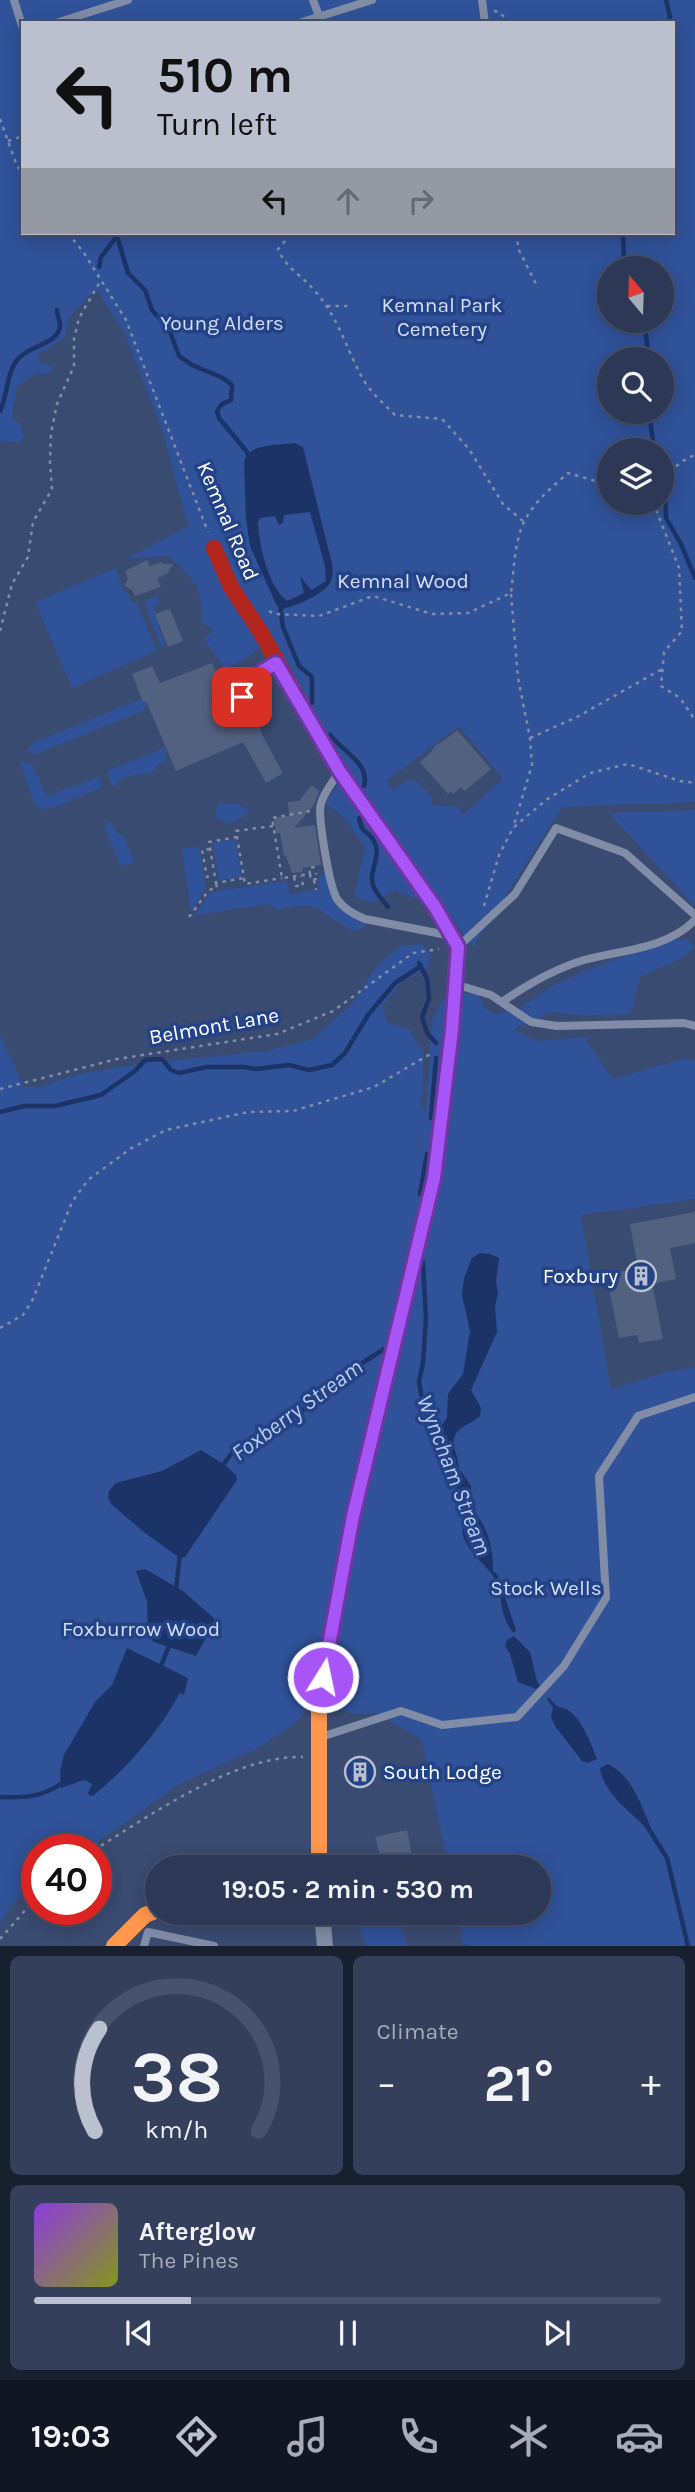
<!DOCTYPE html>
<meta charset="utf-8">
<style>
:root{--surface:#2c3855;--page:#343f5b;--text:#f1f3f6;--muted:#a6acb9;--line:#48526c;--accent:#bac0cd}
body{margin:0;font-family:Karla,sans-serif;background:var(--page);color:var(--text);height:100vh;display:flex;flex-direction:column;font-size:26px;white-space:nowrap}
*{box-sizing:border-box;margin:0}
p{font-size:23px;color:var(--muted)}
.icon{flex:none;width:38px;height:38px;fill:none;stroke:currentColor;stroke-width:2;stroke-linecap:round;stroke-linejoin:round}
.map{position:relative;height:1946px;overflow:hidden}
.sheet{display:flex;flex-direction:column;gap:10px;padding:10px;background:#181f2f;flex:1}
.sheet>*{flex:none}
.banner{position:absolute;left:21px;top:21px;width:654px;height:214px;border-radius:0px;box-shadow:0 4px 18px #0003,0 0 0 2px var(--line);background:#bac0cd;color:#111;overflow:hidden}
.needle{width:46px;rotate:341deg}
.tools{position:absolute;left:597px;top:256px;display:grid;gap:14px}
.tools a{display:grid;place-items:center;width:77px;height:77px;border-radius:50%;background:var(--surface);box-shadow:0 4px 18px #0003,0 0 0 2px var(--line);font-size:35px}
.speed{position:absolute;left:21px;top:1834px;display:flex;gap:14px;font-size:35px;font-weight:700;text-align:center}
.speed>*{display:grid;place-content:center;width:91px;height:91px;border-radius:50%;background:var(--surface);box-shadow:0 4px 18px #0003,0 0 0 2px var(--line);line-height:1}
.speed .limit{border:10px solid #d22;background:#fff;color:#111}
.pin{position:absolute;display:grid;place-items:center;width:60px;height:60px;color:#fff;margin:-30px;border-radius:14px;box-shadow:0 4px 10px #0006}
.me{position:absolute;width:77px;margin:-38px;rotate:10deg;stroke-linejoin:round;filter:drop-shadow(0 0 5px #0008)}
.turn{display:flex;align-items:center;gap:24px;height:147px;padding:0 21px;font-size:32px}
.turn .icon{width:91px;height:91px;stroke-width:2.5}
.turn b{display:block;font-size:49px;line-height:60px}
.lanes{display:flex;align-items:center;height:66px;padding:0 21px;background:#0003;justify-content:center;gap:35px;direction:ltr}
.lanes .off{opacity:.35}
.big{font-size:52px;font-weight:700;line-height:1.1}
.sheet .tile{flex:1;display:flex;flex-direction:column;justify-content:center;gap:10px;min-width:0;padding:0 24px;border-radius:10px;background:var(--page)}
.sheet .dial{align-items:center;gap:0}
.dial svg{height:182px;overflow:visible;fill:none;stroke:var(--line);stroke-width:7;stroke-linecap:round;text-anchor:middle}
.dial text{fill:var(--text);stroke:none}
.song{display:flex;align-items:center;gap:21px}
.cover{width:84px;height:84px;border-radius:10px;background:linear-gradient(135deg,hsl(270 70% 55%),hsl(70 70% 35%))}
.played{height:7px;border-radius:4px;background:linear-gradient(90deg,var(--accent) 25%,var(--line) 25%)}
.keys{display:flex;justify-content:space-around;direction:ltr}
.heat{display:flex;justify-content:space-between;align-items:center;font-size:38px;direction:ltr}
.sheet .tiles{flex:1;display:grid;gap:10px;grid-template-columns:1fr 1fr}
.tile:last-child{grid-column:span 2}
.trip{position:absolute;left:145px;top:1855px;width:406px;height:70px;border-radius:35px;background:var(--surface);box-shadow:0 4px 18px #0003,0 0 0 2px var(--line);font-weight:700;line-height:70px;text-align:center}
.dock{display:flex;height:112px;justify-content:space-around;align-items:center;background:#121622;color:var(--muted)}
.dock .icon{width:49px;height:49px}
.dock .selected{color:var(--accent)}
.dock b{font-size:32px;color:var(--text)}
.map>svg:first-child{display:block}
</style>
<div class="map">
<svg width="695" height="1946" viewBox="0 0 695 1946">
<rect width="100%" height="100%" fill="#3a4b71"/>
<!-- green -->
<path fill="#305299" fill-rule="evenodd" d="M0,0h695v802l-133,5 -89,140 -26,-35 -52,-22 -23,13 -18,-7 11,-47 -20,-31 -19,-15 20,-32 -86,-125 -9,9 -26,14 -21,-30 10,-9 -13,-8c3,-35 -8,-43 -32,-66l-43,3 62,-33 -25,-94 -38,-98 -29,-45 -27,29 -4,20 -28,17 4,8 13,4 -7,7 -10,-1 -20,13 -5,32 9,7 3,11 -4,7 -20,-2zM23,23h651v210h-651zM609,268h53v52h-53zM609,359h53v52h-53zM609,450h53v52h-53zM459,726l44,53 -40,35 -5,-7 -26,-2v-7l-14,-16 -12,-2 -13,11 -7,-10z
M116,568l7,23 4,1 5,11h5l20,48 -85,37 -37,-86z
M157,595l3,7 -6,7 11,36 -3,3 -18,-46z
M193,682l1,3 -49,20 -2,6 -108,43 -8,-3 6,-8 108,-44 2,3z
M166,747v14l-9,4 -6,8c-12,0 -21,3 -32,7l-3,6h-4l-5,-15z
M20,761l12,3 15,32 52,-20 3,11 -49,21 -14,1 -5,-6z
M218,803l20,1 12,8 -20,12 -15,-7z
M695,810v96l-86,-93z
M111,821l7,13 5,1 12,27 -14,4 -17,-37 2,-5z
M235,839l7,38 -23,3 -6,-37z
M199,846l7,42 -15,23 -9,-62z
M327,874l6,24 31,23 2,5 -9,5 -7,-2c-37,-19 -27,-30 -73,-19l-7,-6 -76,11 17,-23 76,-11 3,13 28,-5 1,-14z
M688,939l6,8c-13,16 -36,20 -54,30l-9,37 -49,2 -30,-4 -38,17 22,12 49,-4 28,42 74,-21 8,3v138l-114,16 30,174 56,-17 28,-5v579h-226l-6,-3 -6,-30h82v-46h-91l-26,-127 -46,-27 -22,1 -26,-8 -16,-14 -9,23 -17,15 -28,18 -80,37 -92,65h-49v33l-24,20 -13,20v-889l24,53h16l35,-12 69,-12 123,-12 46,-12 39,-35 26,-40 22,-18 21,-2 10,10 -2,12 -27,16 -19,23 4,18 22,6 15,24 -1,40 -3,10 6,10 6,-93 10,-19 22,-8h14l7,15 10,6 24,-6 32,-21 34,-16 82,-31z
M354,1913h42l12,33h-42z"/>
<!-- water -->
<path fill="#1c3368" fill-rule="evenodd" d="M295,443l8,4 29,117c1,5 1,12 -1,17 -4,12 -37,26 -49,28l-6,-5 -26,-58 -4,-27 -2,-57c4,-19 35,-17 51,-19zM310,512l15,54 1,15 -15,9 -11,-14 4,17 -17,8c-19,-15 -28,-56 -29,-79l2,-4 15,-2 4,9 4,-2 1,-8z
M480,1253l10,1 9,4 -3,23 2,12 -3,14 2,25 -26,58 10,18 -1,8c-6,6 -14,8 -20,13 -15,14 2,27 -2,43l3,-1 10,15v9l5,15 -3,1c16,17 20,38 20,60l4,3 19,56 -2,3c-16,-15 -10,-44 -23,-60 -9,-11 -22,-21 -27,-35 -4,-10 1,-18 6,-26l-15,-16 1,-23 -6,-1 -20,-31 2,-7 10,-9 5,-8 1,-23 15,-20 7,-43 -8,-36 2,-17 8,-20z
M201,1450l24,15 11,10 1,5 -52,77 -5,1 -35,-25 -34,-29 -3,-6 1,-7 7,-8 46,-12z
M145,1569l38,22 33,29 -20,36 -42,-14 -6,-6 -1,-34 -11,-31z
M514,1636l16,16 7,29 3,5 -4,3 -18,-7 -8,-28 -5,-8 2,-6z
M127,1648l61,30 -4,17 -4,-2c-23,41 -50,72 -86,102l-4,1 -2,-3 4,-9 -8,-4 -23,8 -1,-17 4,-16 31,-53 17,-17z
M549,1697c11,16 13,7 23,16 12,11 19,31 25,46l-9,4 -6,-2 -27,-35 -4,-9 2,-9 -6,-9z
M608,1764c24,12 32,39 42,61l-4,3c-17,-18 -42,-34 -46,-60z"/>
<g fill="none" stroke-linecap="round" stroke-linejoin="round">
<!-- stream -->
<path stroke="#1c3368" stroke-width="4.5" d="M666,0l4,17 -1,6
M120,233l-3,3 11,37 17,17 7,20 17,19 10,27 13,9 31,13 9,7 -1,15 -9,4 -5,7 2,7 28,34 1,4
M623,233l1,27 3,8
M99,267l2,-10 16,-21
M644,320l5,39
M0,411c8,-16 6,-38 18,-52 11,-14 40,-14 42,-33 0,-7 -3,-10 -3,-16
M649,411l5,39
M662,470l3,10 1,38 15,26 14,34
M280,606l3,21 16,39 13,11v26
M330,735c13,16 40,29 34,51
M359,818c3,17 9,12 15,23 7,13 -2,25 -2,38 0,11 10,20 16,28
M419,963l8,16 2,20 -7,18 5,16 9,10
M0,1112l24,-6h31l46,-11 34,-24 10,-11 17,-1 9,11 8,3 28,-6h36l13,2 33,-4 20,5 23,-5 13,-12 23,-38 27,-32 26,-17
M431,1118l5,-60
M420,1194l7,-40
M423,1262l3,58
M426,1318l-3,44 -4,20 5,27 12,26
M221,1468l13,-18 10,-7 57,-31 19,-17 20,-13 7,-9 37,-24
M176,1590l4,-36
M160,1668l10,-24
M0,1797c23,1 43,0 62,-14
M645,1823l22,35 21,88"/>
</g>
<!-- building -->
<path fill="#536180" d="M147,560l3,6 12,-4v2h11l-6,10 -10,4 4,9 -26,9 -3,-6 -8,-4 4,-7 -3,-8z
M170,609l13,32 -15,6 -13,-33z
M212,663l6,13 3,-1 21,52 15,-6 5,12h-1l22,40 -17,10 -23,-41 -67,29 -30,-70 -3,1 -11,-28 20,-8 8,17z
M457,730l34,39 -26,22 -4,-4 -8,7 -2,-2 -3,2 -28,-32 11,-10 5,-7 9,-5z
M312,785l7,6 -5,14 -20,23 21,-3 6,40 -19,3 1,4 -11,1 -6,-17h-2l-4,-23h-4l-2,-15 15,-2 -1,-14 11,-1z
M695,1212v31l-25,5 6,31 -24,5 11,55 -24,4 -2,-8 -18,3 -13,-64 32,-6 -8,-44z
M369,1758l8,18 -25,10 -8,-18z
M407,1830l7,35 -31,2 -8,-30z"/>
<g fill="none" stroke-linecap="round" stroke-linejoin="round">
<!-- path -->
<path stroke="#818ca6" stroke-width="2.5" stroke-dasharray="3.5 5" stroke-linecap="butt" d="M494,11l5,1 11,11
M0,119l17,47 6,8
M8,141l15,-5
M68,233l16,20 42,67 82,212
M282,233l3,8 -7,8c7,18 23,26 35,40 25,26 33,60 50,90 8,14 21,25 32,36l47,4 27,30 34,55 21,18
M517,233l1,15 20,40
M327,306h22
M662,476l24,-17 9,-4
M653,502l26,66 3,63 -18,21 -3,34 19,12 15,22
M511,594l7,84 12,60 2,27 -19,63
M269,611l6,3 44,2 54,-20 59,18 36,-1 43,-20c3,-22 3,-50 13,-71 9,-19 28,-35 44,-49l41,12
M0,631l12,-47 16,-27 5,-35 19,-33 -2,-26 1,-30 6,-29 17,-38v-27l5,-21 22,-38
M530,738l47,-21 85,-48
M310,811l-38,7 10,60 28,-4 -1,-6 6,-1 1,3
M273,826l-37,5 9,53 37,-6
M237,837l-28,5 7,41 28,-5
M210,849l-8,1 5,27 6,-2
M310,874l1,6 6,-1 -1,-6
M294,877l2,9h7l-2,-10
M314,880l2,10
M484,906l15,-51 14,-27 33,-28 44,-27 38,-9 52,17 15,2
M189,917l20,-27 8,-2 -1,-5
M0,1089l117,-30 160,-25 56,-23 80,-58 26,-4
M0,1328l23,-13 10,-16 39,-97 16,-22 42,-31 36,-19 82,-18 45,-1 81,-24 58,-34
M94,1850c57,-35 141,-95 209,-93
M0,1939l37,-42"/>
<!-- lane -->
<path stroke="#818ca6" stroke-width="8" d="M14,0l9,29
M313,0l6,16
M482,0l3,23
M56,23l72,-23
M299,23l73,-23
M245,719l-3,-22 3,-16 32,-18
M338,774c-7,10 -17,23 -18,35 0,18 9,76 17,90 6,9 18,16 28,20l82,16
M460,945l55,-51 41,-66 69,25 70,62
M458,985l33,10 40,27 26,4 127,-3 11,3
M502,1002c26,-18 52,-33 82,-42 37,-10 83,-11 111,-40
M321,1737l80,-26 41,14 75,-8 47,-51 42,-68 -7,-122 39,-60 57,-19
M144,1946l4,-14 66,14"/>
<!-- street -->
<path stroke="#818ca6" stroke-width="16" d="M322,1913l3,33"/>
<!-- fast -->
<path stroke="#63d668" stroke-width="16" d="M366,1462l68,-284 18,-148 6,-83 -23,-40 -53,-76"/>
<!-- slow -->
<path stroke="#ff974d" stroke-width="16" d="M319,1867v-164l34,-187 13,-54
M114,1946l31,-31 13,-5"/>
<!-- jam -->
<path stroke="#b3261e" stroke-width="16" d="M214,548l17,39 29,44 80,141 42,59"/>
</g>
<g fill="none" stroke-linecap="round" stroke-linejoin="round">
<!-- route casing -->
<g stroke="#6d37a1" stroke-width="18">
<path id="route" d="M242,697l4,-16 30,-18 64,109 95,135 23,40 -6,83 -18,148 -81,338 -30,161"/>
</g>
<!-- route -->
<use href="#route" stroke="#a855f7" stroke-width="12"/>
</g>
<!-- icons -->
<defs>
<g id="building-ring" transform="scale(1.575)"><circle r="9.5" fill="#244387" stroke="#bac0cd" stroke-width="1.5"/><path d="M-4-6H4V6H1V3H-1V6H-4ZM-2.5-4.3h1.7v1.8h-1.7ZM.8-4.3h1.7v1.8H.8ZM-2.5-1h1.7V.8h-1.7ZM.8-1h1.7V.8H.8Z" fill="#bac0cd"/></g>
</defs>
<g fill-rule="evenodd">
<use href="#building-ring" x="641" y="1276"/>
<use href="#building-ring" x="360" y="1772"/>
</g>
<g text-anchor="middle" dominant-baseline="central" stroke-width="7" stroke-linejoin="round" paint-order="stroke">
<!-- park labels -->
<g font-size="21" fill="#d3dff7" stroke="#244387">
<text x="442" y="305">Kemnal Park<tspan x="442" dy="24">Cemetery</tspan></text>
<text x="222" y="323">Young Alders</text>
<text x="403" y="581">Kemnal Wood</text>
<text x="546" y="1588">Stock Wells</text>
<text x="141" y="1629">Foxburrow Wood</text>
</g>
<!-- street labels -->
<g font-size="21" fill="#fff" stroke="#244387">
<text transform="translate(228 521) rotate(67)">Kemnal Road</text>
<text transform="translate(214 1026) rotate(-10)">Belmont Lane</text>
</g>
<!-- poi labels -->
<g font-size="21" fill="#fff" stroke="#244387" text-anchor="end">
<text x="618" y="1276">Foxbury</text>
<text x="383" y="1772" text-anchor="start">South Lodge</text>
</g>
<!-- water labels -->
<g font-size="23" font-style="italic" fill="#bbcdf0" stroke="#244387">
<text transform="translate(297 1410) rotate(-36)">Foxberry Stream</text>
<text transform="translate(454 1475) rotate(69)">Wyncham Stream</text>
</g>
</g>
</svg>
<div class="tools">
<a><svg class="needle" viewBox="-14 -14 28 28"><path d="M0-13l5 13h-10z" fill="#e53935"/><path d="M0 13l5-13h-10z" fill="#a6acb9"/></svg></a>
<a><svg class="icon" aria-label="search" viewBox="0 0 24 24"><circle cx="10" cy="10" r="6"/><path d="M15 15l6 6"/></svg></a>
<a><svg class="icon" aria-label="layers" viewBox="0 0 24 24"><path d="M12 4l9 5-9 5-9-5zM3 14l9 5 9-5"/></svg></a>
</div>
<div class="speed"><div class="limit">40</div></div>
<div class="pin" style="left:242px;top:697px;background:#d93025"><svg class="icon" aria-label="arrive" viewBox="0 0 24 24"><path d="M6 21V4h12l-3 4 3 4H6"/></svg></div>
<svg class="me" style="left:323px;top:1677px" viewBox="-20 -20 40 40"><circle r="17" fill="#a855f7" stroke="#fff" stroke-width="3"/><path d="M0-11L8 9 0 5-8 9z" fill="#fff"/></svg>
<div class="trip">19:05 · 2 min · 530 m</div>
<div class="banner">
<div class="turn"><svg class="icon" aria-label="left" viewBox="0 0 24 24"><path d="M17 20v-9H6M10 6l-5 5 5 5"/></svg><div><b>510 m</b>Turn left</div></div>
<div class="lanes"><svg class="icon" aria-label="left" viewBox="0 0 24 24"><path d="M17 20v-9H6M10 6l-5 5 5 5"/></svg><svg class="icon off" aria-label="ahead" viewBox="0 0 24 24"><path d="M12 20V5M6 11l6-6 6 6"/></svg><svg class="icon off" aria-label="right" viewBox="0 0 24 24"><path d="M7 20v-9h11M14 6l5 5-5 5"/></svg></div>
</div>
</div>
<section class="sheet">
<div class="tiles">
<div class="tile dial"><svg viewBox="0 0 100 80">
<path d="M14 69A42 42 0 1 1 86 69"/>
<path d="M14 69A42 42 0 0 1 16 24" stroke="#bac0cd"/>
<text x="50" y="56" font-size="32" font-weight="700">38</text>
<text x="50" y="72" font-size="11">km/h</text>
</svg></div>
<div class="tile"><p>Climate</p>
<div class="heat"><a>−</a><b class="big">21°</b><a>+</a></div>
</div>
<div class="tile">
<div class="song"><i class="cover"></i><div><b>Afterglow</b><p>The Pines</p></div></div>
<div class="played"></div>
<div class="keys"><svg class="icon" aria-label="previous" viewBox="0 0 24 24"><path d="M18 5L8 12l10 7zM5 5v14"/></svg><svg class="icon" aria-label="pause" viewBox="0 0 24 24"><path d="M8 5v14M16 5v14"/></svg><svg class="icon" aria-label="next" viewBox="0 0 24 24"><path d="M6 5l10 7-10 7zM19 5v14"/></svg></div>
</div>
</div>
</section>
<nav class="dock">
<b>19:03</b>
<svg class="icon selected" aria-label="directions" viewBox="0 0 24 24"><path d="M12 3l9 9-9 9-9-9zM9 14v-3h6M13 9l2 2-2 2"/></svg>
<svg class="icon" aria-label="music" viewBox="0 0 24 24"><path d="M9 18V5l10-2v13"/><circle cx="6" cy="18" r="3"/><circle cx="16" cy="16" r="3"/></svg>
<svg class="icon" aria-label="phone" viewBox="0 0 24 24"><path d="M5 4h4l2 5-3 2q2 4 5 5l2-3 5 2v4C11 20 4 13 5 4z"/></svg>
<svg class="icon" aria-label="climate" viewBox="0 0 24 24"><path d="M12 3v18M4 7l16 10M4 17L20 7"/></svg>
<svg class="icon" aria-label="car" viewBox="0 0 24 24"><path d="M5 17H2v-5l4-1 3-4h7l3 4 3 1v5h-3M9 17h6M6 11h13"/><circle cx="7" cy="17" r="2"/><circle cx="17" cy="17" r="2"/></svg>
</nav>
